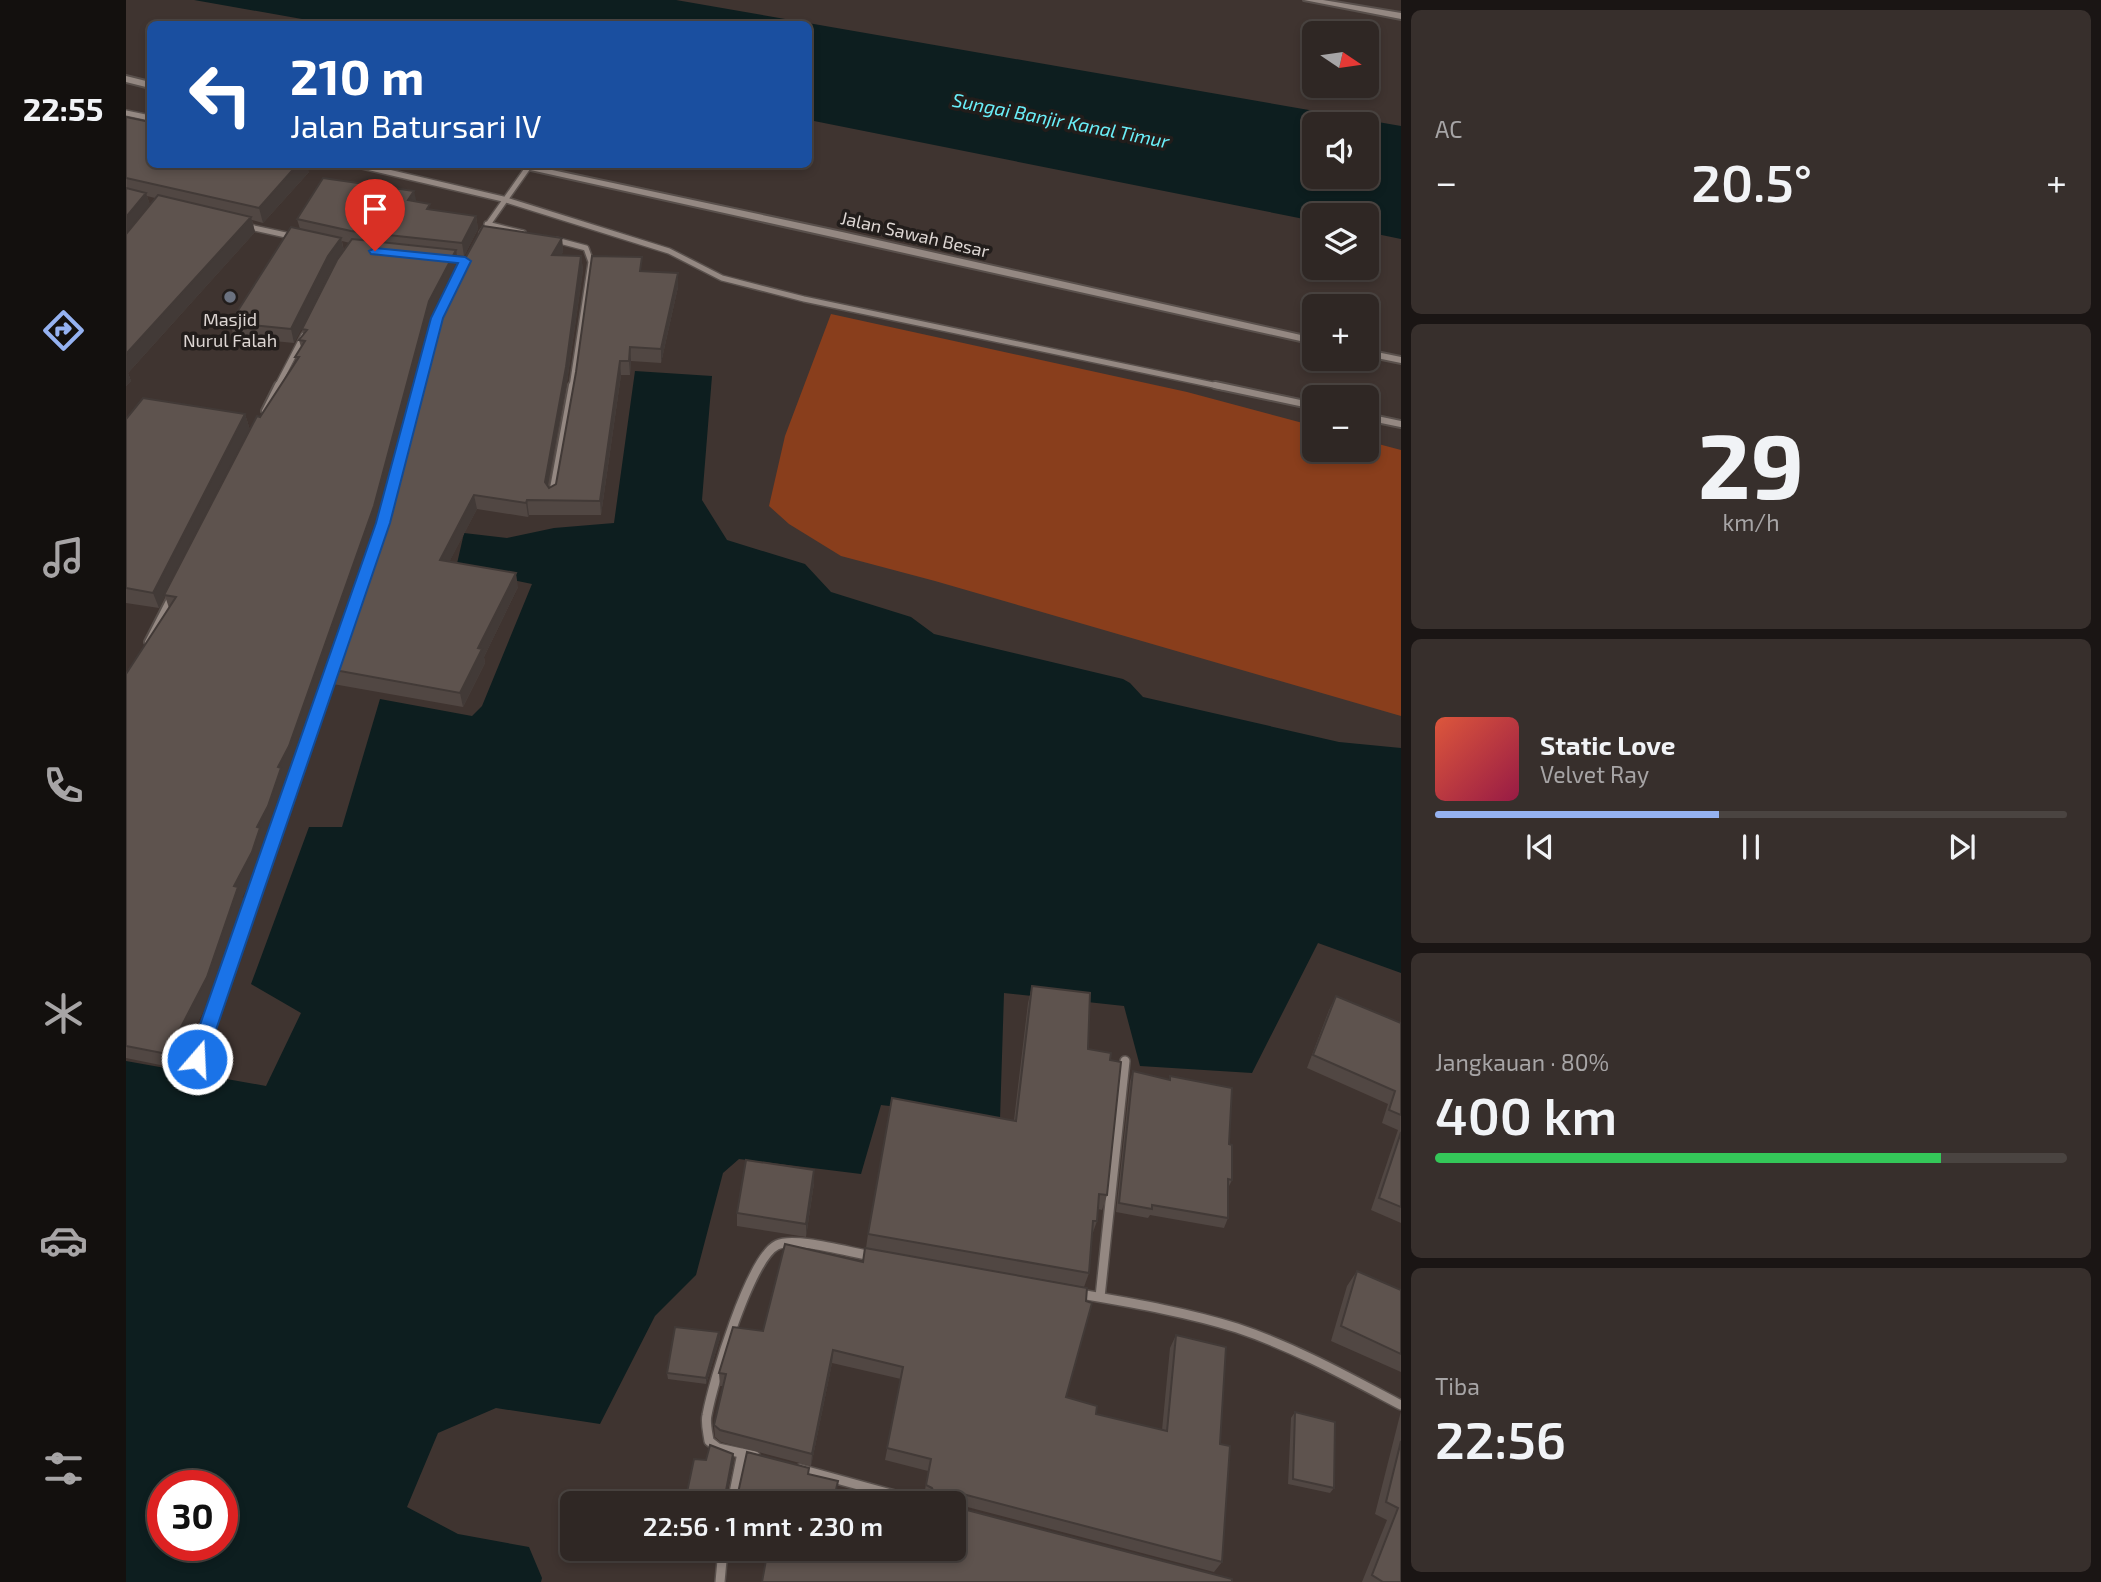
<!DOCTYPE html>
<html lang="id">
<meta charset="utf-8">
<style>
:root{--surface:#2f2724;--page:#372f2c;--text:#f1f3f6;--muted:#a7a5a6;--line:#4a4441;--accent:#95b2f1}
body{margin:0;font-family:"Exo 2",sans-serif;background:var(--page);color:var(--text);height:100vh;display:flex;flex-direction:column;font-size:26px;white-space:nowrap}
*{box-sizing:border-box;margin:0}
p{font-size:23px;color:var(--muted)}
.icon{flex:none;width:38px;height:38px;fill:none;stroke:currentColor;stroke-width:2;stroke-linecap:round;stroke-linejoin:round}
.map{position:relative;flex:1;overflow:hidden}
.panel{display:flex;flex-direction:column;gap:10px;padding:10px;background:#1a1514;width:700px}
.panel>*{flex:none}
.guide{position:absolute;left:21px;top:21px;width:665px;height:147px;border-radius:10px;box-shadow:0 4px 10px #0003,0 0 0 2px var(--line);background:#1a4fa0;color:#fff;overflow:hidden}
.needle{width:46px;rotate:103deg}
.controls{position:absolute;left:1176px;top:21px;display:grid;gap:14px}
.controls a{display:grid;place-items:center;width:77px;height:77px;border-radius:10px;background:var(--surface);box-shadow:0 4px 10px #0003,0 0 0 2px var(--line);font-size:35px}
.speed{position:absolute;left:21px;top:1470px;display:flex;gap:14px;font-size:35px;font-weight:700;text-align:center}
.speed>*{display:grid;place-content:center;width:91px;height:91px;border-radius:50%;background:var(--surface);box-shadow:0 4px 10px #0003,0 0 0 2px var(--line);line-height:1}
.speed .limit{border:10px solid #d22;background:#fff;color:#111}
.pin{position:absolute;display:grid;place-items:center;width:60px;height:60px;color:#fff;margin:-72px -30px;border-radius:50% 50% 50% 0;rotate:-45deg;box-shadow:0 0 7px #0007}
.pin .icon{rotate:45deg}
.me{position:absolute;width:77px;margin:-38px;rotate:19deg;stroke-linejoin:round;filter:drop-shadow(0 0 5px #0008)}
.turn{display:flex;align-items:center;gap:24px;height:147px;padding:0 28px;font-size:32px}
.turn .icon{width:91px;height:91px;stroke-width:2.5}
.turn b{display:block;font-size:49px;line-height:60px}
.big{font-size:52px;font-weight:600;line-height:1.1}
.panel .tile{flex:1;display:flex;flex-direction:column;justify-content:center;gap:10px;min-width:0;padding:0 24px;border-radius:10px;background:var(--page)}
.panel .dial{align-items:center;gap:0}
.dial b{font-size:91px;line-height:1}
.song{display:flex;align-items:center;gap:21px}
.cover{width:84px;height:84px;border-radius:10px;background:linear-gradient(135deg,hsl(10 70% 55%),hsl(340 70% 35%))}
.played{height:7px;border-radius:4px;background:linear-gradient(90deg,var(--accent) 45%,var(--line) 45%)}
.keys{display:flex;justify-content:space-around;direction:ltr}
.heat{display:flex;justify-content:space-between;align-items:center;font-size:38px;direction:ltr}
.charge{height:10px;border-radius:5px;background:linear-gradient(90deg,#34c759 80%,var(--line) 0)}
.trip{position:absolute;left:434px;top:1491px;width:406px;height:70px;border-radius:10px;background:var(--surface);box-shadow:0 4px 10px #0003,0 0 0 2px var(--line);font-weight:600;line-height:70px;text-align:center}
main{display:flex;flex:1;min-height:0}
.menu{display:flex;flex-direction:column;width:126px;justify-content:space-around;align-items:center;background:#13100e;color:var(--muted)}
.menu .icon{width:49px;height:49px}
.menu .selected{color:var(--accent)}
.menu b{font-size:32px;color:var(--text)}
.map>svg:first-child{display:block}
</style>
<main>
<nav class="menu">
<b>22:55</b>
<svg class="icon selected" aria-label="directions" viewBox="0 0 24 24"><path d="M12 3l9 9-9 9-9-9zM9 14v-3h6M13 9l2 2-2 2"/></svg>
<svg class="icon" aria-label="music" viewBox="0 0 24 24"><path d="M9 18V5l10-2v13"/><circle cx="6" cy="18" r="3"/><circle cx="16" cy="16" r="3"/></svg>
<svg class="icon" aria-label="phone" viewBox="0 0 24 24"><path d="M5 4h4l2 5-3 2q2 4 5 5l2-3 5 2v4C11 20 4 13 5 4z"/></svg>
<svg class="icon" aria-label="climate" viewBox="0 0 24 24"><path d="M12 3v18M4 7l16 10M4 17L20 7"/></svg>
<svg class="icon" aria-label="car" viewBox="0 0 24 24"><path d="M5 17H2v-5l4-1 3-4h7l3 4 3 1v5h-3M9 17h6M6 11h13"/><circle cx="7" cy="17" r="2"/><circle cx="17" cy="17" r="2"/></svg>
<svg class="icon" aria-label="filters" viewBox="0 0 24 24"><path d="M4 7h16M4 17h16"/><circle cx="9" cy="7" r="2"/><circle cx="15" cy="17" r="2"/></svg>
</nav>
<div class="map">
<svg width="1275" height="1582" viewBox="0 0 1275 1582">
<rect width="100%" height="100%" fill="#3f3430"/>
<!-- green -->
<path fill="#893e1c" d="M705,314l356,78 127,34v24h53v-9l34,9v266l-466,-135 -94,-25 -52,-32 -20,-18 16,-70z"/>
<!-- water -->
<path fill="#0d1e1f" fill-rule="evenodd" d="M68,0h482l725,126v113l-34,-7v-17h-53v6l-505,-101 -1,-96h-478zM1188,124h53v53h-53z
M509,371l77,5 -10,124 25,40 78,24 26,28 80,25 23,17 189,45 7,4 13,14 196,45 62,6v225l-83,-30 -66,130 -112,-7 -16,-60 -120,-13 -4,126 -119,-14 -20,69 -122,-15 -16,14 -27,102 -41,41 -55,108 -104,-16 -58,25 -31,74 51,27 71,13 13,31 -1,4h-415v-521l140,25 35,-73 -50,-29 58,-157h33l38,-128 92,17 10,-10 50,-122 -76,-16 8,-35 43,5 47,-10 60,-5zM37,1486h59v59h-59z"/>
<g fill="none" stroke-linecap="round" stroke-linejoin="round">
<!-- street-far2 casing -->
<g stroke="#59504c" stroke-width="8">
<path id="street-far2" d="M0,113l24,5
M228,164l149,35 166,52 53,27 82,21 419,88
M361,224l36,9
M119,226l50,11
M356,233l45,-64
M430,240l30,8 5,14 -19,125
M151,387l27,-52"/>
</g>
<!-- street-far1 casing -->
<g stroke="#59504c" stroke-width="10">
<path id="street-far1" d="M1089,385l99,21
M139,411l13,-26
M1241,417l34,7
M426,494l20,-109
M22,642l23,-45
M126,900l81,-234"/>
</g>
<!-- street casing -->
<g stroke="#59504c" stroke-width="12">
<path id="street" d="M71,1059l56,-160
M954,1294c52,9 106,18 157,34 57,19 111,49 164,77
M974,1297l25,-236
M629,1456l-37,-8 -9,-7c-1,-8 -4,-18 -2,-26 6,-33 43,-157 70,-170 17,-9 75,8 95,11
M674,1469l124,34
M606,1503l10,-50
M594,1582l3,-33"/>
</g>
<!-- secondary casing -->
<g stroke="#59504c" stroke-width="4">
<path id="secondary" d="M1178,0h19l78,13v6z
M0,76l24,6v6l-24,-6z
M378,164h20l318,68 472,106v6z
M1241,350l34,7v6l-34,-7z"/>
</g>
<!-- street-far2 -->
<use href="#street-far2" stroke="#948882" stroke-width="5"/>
<!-- street-far1 -->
<use href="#street-far1" stroke="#948882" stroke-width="6"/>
<!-- street -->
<use href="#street" stroke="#948882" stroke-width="9"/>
<!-- secondary -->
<use href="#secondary" fill="#948882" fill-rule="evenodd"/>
</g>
<!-- wall -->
<path fill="#514743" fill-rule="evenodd" d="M0,117l183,55 -46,51 -11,-3 3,12 -127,141 3,8 -5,5zM21,196l8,2 -5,7z
M290,202l15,8 45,6 2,13 -14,27 -7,-1 2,11 -27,51 -54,204 -84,240 -9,18 2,4 -13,38 -10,18 2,4 -9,24 -15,30 2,5 -31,89 -38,77 -49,-10v-384l43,-66 -4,-12 -6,12 -33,-5v-184l119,-5 5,16 10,-13 36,-55 -1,-5 6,-10 -2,-7 4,-5 -1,-6 29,-59 -37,73 -60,-6 -4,-14 70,-94 -3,-10zM216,241l8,2 -6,8z
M436,238l1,14 -2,3 20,1 2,14 -16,112 -18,106 7,-4 87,-213 35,16 -17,76 -30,-2 -1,14h-9l-20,140h-72l-1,2 -51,-8 -28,53 69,25 -34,70 1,6 -22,44 -130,-23 -4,-15 56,-159z
M906,986l56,63 19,146 -5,15 -4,-1 -1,12 -5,14 -3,38 -5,14 -218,-39 2,-14 146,-114 14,-117z
M1210,996l65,27v200l-30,-13 27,-80 -16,-7 6,-19 -81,-36 22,-58z
M1007,1071l36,9 1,-4 59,68 3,36 -4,8v30l-4,10 -74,-13 -2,3 -32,-6 14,-131z
M688,1183l-8,54 -69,-11v-13z
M1231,1271l44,19v82l-70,-31 16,-55z
M607,1327l333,70 30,17 66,16 8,-82 6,-13 44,109 2,118 -8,10 -258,-68 -2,1 1,2 277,72 -466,-20 -14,-3v-7h202l-25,-50 -5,-3 4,-25 -43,-11 16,-81 -69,-16 -21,103 -90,-24 -6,-5 -1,-12 9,-39h-3l-1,-13z
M593,1332l1,6 -14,46 -38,-5 -1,-6z
M1275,1411v171h-39l25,-62 -12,-6z
M1169,1412l39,76 -4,5 -42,-9 3,-66z
M607,1454l1,5 -8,39 2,5 -41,-1 -1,-5 20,-37z
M683,1474l27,18 -2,11h-100l-1,-4z"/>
<!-- shaded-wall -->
<path fill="#423a37" d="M172,164h9l2,8 -46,51 -4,-15z
M288,191l3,13 -9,-4z
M20,193l5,15 -25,31v-22z
M350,216l2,13 -14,27 -2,-13z
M125,217l4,15 -127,141 3,8 -5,5v-32z
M215,238l3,14 -13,18 -37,73 -3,-14 37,-73z
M436,238l1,14 -9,17 -2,-14z
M330,250l3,16 -27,51 -54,204 -84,240 -9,18 2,4 -13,38 -10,18 2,4 -9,24 -15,30 2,5 -31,89 -38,77 -8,-14 90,-227 21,-60 151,-466z
M455,256l2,14 -16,112 -21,114 -1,-14z
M552,273v14l-17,76v-14z
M504,347l1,14 -1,14 -1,-14z
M494,361l1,14 -20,140 -1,-14z
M119,414l5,16 -91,178 -6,-15z
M348,495l3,14 -34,65 -3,-14z
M401,500l2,15 -1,2 -2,-14z
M390,573l2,14 -34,70 1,6 -22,44 -3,-14 18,-45z
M688,1170v13l-8,54v-13z
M593,1332l1,6 -14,46v-6z
M707,1350l-1,13 -21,103 1,-12z
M607,1454l1,5 -9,43v-6z
M833,1493l-3,11 -7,-1 4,-8z"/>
<!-- building -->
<path fill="#5e534e" stroke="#423a37" stroke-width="2" d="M0,117l24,5v42h148l-39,44 -133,-30z
M197,178l91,13 -6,9 22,4 -3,5 49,7 -14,27 -111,-12 -54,-12z
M0,188l20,5 -20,24z
M32,195l93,22 -125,137v-120z
M357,226l79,12 -10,17 29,1 -15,111 -21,115 4,6 7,-4 20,-112 16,-116 50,1 -2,14 38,2 -17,76 -31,-2 -1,14h-9l-20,140 -73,-1 -1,3 -52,-8 -34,65 76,13 -38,75 4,1 -22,44 -131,-24 56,-159 54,-204z
M165,227l50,11 -13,18 -37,73 -61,-6z
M226,239l104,11 -27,51 -55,205 -85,240 -11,21 3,1 -13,38 -11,21 3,1 -8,24 -18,34 4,1 -31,90 -40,77 -41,-8v-372l50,-77 -12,-2 93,-179 3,1 39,-60h-4l10,-16 -6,-1 8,-10 -5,-1 35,-69z
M17,398l102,16 -92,179 -27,-5v-169z
M906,986l58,7 -2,56 23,4 -1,7 11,2 -14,133 -8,-1 -2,27h-4l-4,52 -221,-39 24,-136 124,23z
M1210,996l65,27v92l-12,-5 6,-19 -82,-36z
M1007,1071l37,9v-4l62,12 -3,56 3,1v35l-4,-1v39l-76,-13v4l-33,-6z
M1275,1132v75l-22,-9z
M620,1160l68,10 -8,54 -69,-11z
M659,1244l78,18 2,-14 222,40 -1,13 6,2 -26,94 31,9 -1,8 71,17 9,-96 50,12 -6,97 10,2 -8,116 -263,-69 -6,2 -3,4 3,4h-30l1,-4h5l5,-6 -2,-5 -6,-3 5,-26 -44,-11 16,-81 -70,-17 -21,104 -92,-24 -6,-5 12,-51 -7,-1 14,-46 30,4z
M1231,1271l44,19v64l-60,-28z
M549,1327l44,5 -13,46 -39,-5z
M1169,1412l40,10 -1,66 -41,-9z
M1275,1441v141h-18l-11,-7 26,-67 -12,-6z
M584,1445l23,9 -8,42 3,7 -42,-6 8,-38 12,1z
M621,1452l62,16 -1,6 30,7 -5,22h-72l-28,-4 5,-6z
M828,1505l1,2 277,72v3h-470l6,-33h-2h188z"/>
<!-- route -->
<path fill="#1a73e8" stroke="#114b97" stroke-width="2" d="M249,248l90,9 6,4 -28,57 -53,205 -184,536 -2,5 -7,3 -6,-3 -3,-5 188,-536 55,-205 27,-55 -87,-9 -2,-3z"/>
<!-- markers -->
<circle fill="#6b7280" stroke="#221d1b" stroke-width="2.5" cx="104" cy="297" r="7"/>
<g text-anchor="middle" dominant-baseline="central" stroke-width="7" stroke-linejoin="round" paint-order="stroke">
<!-- far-street labels -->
<g font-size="18" fill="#ddd6d3" stroke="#221d1b">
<text transform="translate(789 234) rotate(13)">Jalan Sawah Besar</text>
</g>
<!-- far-poi labels -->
<g font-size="18" fill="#ddd6d3" stroke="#221d1b">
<text x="104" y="319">Masjid<tspan x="104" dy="21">Nurul Falah</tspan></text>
</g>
<!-- far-water labels -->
<g font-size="19" font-style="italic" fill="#6aeff9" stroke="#221d1b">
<text transform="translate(935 120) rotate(11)">Sungai Banjir Kanal Timur</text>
</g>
</g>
</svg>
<div class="controls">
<a><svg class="needle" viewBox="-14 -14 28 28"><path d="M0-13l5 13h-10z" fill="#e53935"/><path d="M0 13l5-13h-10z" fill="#a7a5a6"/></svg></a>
<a><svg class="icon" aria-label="sound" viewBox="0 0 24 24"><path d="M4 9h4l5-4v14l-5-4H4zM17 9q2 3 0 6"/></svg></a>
<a><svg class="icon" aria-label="layers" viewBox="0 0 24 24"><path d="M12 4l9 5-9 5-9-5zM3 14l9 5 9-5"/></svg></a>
<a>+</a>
<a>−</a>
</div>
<div class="speed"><div class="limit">30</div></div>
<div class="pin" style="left:249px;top:251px;background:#d93025"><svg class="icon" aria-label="arrive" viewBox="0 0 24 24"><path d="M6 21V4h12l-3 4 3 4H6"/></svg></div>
<svg class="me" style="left:71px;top:1059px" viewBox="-20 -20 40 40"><circle r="17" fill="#1a73e8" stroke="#fff" stroke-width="3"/><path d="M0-11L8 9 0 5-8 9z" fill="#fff"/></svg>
<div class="trip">22:56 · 1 mnt · 230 m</div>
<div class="guide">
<div class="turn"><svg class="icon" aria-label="left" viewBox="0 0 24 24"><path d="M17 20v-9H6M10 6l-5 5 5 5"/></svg><div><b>210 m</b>Jalan Batursari IV</div></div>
</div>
</div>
<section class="panel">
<div class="tile"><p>AC</p>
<div class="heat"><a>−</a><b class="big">20.5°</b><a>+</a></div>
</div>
<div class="tile dial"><b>29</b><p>km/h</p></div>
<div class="tile">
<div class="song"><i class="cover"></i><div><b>Static Love</b><p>Velvet Ray</p></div></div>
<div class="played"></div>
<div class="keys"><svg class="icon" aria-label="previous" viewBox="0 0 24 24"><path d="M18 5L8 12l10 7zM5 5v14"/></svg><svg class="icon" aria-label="pause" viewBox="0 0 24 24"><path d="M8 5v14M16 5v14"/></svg><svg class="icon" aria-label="next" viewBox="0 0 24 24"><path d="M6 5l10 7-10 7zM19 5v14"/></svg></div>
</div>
<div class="tile"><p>Jangkauan · 80%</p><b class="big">400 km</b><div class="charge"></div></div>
<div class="tile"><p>Tiba</p><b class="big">22:56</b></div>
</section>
</main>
